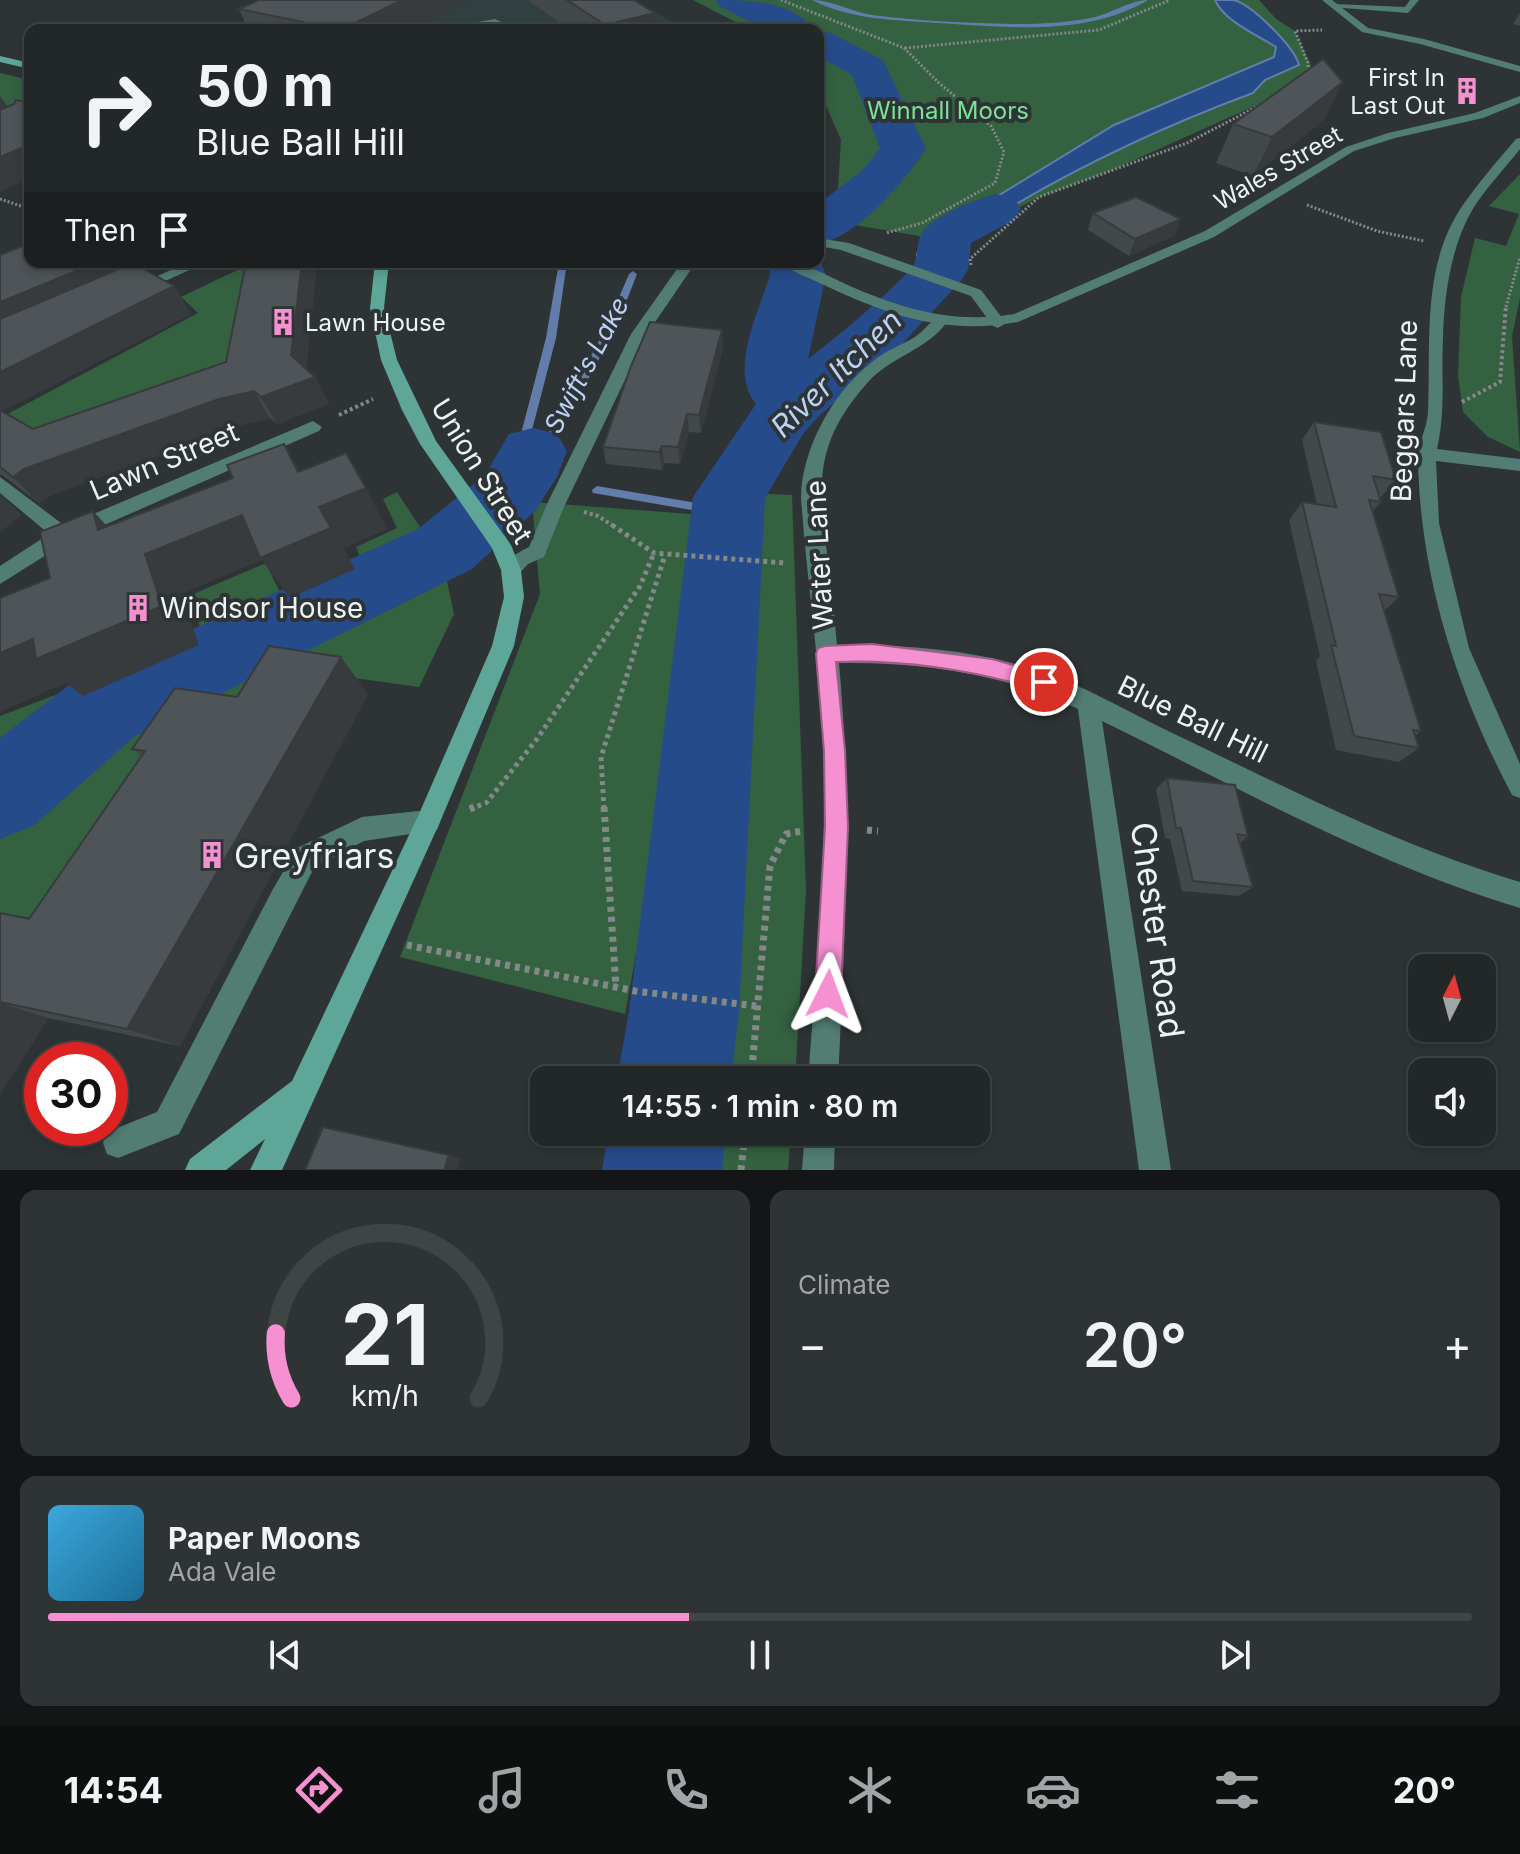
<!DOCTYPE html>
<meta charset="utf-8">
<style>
:root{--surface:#222728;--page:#2e3334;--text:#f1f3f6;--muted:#a2a5a8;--line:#3f4445;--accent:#f590d1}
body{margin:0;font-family:Inter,sans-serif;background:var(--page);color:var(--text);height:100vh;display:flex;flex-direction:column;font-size:30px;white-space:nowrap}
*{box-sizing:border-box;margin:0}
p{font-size:26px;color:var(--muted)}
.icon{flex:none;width:44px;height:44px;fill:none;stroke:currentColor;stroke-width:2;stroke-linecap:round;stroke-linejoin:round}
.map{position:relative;height:1170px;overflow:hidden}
.sheet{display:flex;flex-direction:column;gap:20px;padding:20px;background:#131516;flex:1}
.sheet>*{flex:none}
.hud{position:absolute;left:24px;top:24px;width:800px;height:244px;border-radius:16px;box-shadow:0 4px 12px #0003,0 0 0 2px var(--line);background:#222728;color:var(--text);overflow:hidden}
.needle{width:52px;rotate:6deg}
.tools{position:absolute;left:1408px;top:954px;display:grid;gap:16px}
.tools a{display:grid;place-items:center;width:88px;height:88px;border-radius:16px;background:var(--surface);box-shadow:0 4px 12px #0003,0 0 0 2px var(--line);font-size:40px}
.speed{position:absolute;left:24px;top:1042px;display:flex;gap:16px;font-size:40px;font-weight:700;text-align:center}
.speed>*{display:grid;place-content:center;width:104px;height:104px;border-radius:50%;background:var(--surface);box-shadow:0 4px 12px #0003,0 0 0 2px var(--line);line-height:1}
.speed .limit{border:12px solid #d22;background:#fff;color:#111}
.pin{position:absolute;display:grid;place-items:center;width:68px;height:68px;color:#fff;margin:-34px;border:4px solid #fff;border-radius:50%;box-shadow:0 2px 8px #0007}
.me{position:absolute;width:88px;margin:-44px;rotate:3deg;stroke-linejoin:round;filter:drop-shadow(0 0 6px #0008)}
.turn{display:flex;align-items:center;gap:28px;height:168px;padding:0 40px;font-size:36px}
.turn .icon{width:104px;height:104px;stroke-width:2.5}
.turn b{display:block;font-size:56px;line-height:68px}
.then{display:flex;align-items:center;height:76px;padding:0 40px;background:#0003;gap:16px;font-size:30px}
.big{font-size:60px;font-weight:600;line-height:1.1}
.sheet .card{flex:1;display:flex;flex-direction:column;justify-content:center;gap:12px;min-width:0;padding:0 28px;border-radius:16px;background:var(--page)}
.sheet .dial{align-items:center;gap:0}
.dial svg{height:208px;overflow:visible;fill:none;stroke:var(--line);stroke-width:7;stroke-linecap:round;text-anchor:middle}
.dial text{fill:var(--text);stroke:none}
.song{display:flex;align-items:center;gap:24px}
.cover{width:96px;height:96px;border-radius:12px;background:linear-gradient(135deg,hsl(200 70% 55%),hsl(200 70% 35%))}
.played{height:8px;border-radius:4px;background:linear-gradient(90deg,var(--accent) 45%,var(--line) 45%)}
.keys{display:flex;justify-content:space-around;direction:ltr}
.heat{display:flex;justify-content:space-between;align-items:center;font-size:44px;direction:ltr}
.sheet .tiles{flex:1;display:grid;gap:20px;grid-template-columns:1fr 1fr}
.card:last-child{grid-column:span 2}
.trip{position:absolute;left:530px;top:1066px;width:460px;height:80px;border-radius:16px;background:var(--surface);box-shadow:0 4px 12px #0003,0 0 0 2px var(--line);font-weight:600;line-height:80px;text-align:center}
.tab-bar{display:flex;height:128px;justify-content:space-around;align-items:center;background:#0e1010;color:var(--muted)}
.tab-bar .icon{width:56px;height:56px}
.tab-bar .current{color:var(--accent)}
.tab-bar b{font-size:36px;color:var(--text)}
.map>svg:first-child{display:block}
</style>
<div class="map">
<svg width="1520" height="1170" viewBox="0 0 1520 1170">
<rect width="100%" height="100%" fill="#2e3435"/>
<!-- built -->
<path fill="#303f40" d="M267,0h368l51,30h-442l55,-24z"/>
<!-- green -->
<path fill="#346140" d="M693,0h566l17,19 19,12 22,47 -205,92 -73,27 -85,45 -105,-18 -11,-35 3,-49 -23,-53v-57h-67z
M0,73l30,7v29l-30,13z
M1520,174v124l-8,38 8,116 -32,-15 -25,-25 -5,-36 3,-79 14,-59 31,8 13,-32 -30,-8z
M254,262l-19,130 -177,61 -58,-35 198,-105 -17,-16z
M397,492l38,58 10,22 9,42 -35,73 -116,-16 -218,253 -85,-10v-140l6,-3 -6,-24v-31l74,-28 5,15 125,-61 -13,-47 75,-32 17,36 82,-30 -9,-22 41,-19 -14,-29z
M742,493l50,2 14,397 -11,188h-81z
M532,502l185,14 -92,498 -225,-57 140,-363z
M708,1132h83l-3,38h-85z"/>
<!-- water -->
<path fill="#264b8a" stroke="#627daa" stroke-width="2" d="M1215,0c5,0 13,0 19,0 18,5 60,46 65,65l-34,15 -12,13c-108,40 -212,91 -307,155l9,32 -36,-12 -2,-14 12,-16 185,-113 160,-68 2,-10c-19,-12 -52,-26 -61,-47z"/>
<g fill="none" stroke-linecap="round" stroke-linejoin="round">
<!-- stream -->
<path fill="#627daa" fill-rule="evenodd" d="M812,0c19,0 41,12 60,15 45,6 97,8 143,9 26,0 54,-1 80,-7 16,-4 37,-17 53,-17 -62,37 -141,27 -210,23 -42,-3 -88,-3 -126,-23z
M833,47v2l-15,3v-4z
M559,262h8l-11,76 -24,92 4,14 11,-8 59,-108 23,-54 4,-3 4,3 -21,54 -60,110 -23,17 -5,-4 -6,-21 24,-92z
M522,473l18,3 1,3 -5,4 -18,-3 -1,-3 1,-3z
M597,486l129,22 6,4 -6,4 -133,-23 -1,-3z"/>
<!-- river -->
<path fill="#264b8a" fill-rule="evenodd" d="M715,0c32,0 79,1 99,30h-48l-45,-23z
M816,30h2l13,3 52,27 43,89c-25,36 -64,84 -108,96v-41l44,-33 18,-23 -28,-73 -34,-19z
M996,194l18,4 7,11 -7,11 -43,23 -3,27 -8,12 -57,61 -84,73 -16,18 -38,64 -26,513 -8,69h-114l12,-69 64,-514 63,-93c-28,-34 3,-92 14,-129l-1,-13h49v-7l8,20 -18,84c36,-28 71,-57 103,-90 8,-9 5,-24 10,-35 9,-17 56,-35 75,-40z
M533,428l24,6 10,17 -10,26 -22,34 -63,58 -338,168 -101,89 -33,13v-101l72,-55 346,-154 67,-54 24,-41z
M608,1132h118l-4,38h-120z"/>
<!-- path-far3 -->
<path stroke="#838889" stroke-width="3" stroke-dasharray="2 2" stroke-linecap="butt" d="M781,0l123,48 35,35 52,43 13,26 -9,31 -73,40 -36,10
M905,48l194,-18 71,-30
M1308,75v-12l-13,-32 27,-1
M0,199l30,10
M1307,205l70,26 47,10
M971,265l-1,-6 69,-62 148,-54 79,-41
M1506,307l14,-50"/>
<!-- path-far2 -->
<path stroke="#838889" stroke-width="4" stroke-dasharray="3 3" stroke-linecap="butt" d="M1462,402l38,-20 6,-77
M339,415l34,-16
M584,512l14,4 17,11"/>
<!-- path-far1 -->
<path stroke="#838889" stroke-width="5" stroke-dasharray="4 4" stroke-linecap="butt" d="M612,525l42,28 132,10
M470,809l16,-6 51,-64 103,-153 14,-33
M604,809l-3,-52 64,-202"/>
<!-- path -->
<path stroke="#838889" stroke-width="7" stroke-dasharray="5 5" stroke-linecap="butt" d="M604,807l12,180
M470,809l4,-2
M867,830l11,1
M407,945l228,46 121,15
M751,1080l19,-214 16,-32 16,-3
M741,1170l4,-38"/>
<!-- service -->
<path fill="#517d73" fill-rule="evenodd" d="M1410,0h9l-11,13 -78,-6 5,-3 70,3z
M495,19l24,11 -31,-5 -31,5 15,-7z
M428,810l9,4 3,8 -3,8 -73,11 -49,25 -136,268 -61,24 -11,-4 -4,-11 4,-11 50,-20 116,-223 24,-41 65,-31z"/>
<!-- pedestrian -->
<path fill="#517d73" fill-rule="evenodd" d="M818,238l31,5 132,47 25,33 -8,5 -5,-2 -22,-30 -130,-46 -23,-4z
M556,497l9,7 -21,53 -16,7 -10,11h-14l-3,-5c7,-12 16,-17 28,-23l18,-43z"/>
<!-- minor -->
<path fill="#517d73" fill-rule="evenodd" d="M294,0h11l-62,30h-13z
M1322,0h10l36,28 56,11 96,27v6l-100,-28 -58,-12z
M1520,138v11c-15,19 -33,38 -46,58 -23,38 -30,88 -31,131 -2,41 3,70 -6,111l83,10v12l-84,-10 3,62 30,125 51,116v34l-8,-3c-55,-104 -92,-218 -94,-336 0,-16 9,-31 10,-47 3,-69 -7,-147 35,-207 16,-23 35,-45 53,-66z
M189,262h19l-68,30h-10l-2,-3z
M682,262h14l-49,72 -84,175h-14l-2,-5 84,-170z
M939,317l8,5c-20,28 -55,34 -78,59 -53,59 -52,99 -42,172 5,30 7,61 10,92 69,-1 145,5 211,29 40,14 75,35 114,54 118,56 233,117 358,154v26c-146,-44 -281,-120 -418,-187l69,449h-32l-61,-461c-74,-36 -157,-47 -239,-46 13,140 6,277 -1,417h-30c8,-107 18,-215 16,-323 -3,-87 -17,-172 -23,-260 1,-49 32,-105 71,-135 13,-11 29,-17 43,-25 9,-6 15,-16 24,-20z
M313,421l9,6 -3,4 -249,109 -70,44v-18l49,-32 -49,-41v-16l65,49z
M805,1132h30l-1,38h-32z"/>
<!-- tertiary -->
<path fill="#517d73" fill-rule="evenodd" d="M1520,96v7l-37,15 -88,20 -41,13 -140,86 -196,85c-73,13 -128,-6 -194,-37 -14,-7 -33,-13 -44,-23 26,0 47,14 70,24 55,24 105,38 164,28l191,-83 141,-84 42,-14 87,-20z"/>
<!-- secondary -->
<path fill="#5ea697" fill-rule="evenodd" d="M0,56l30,7v6l-30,-7z
M375,262h14l-5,46 13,52 39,81 75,104 10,25 3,27 -10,49 -74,176 -158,348h-32l15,-31 -39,31h-41l5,-11 102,-78 127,-267 73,-168 12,-49 -3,-27 -9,-22 -72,-104 -18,-34 -21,-50 -11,-52z"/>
</g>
<!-- wall -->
<path fill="#43484b" d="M527,0h107l21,13 2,17h-86z
M239,9l174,21h-165z
M1520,13v13l-7,-2z
M30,99v79l-22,-71z
M1324,120l-71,56 -37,-13 17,-39z
M1093,213l88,6 -7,17 -45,20 -41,-26z
M0,255l140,11 34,20 17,28 -189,97 31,18 193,-67 91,-100 -11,107 9,8 14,27 -52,20 -7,-6 -33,8 -188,70 -10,7 -37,-28h-2z
M722,330l1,18 -22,85 -12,-1 -9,32 -16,-1 -2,7 -56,-6 -3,-17z
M1314,422l82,58 -15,17h-1l1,5 -8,9 26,86 -15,14 37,120 -6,5 4,12 -20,14 -63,-12 -20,-89 4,-5 -31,-136 13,-18 15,3 -15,-65z
M368,694l-188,352 -132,-28 -48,76v-181l29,6 112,-163 -9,-7 105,-52z
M1167,778l81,58 -8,7 13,44 -14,9 -57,-5 -12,-52 -5,-1 -9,-49z"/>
<!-- shaded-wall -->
<path fill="#373b3d" d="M402,0h68l-57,30h-72z
M655,13l2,17h-51l-1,-5z
M1343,82l-19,38 -71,56 19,-39z
M0,97h1l17,25 -18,8z
M21,148l9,13v17l-30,14v-35z
M1181,219l-7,17 -45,20 6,-17z
M98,262h53l-22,9 -129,69v-38z
M302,262h15l-12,119 10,-4 14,27 -52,20 -16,-27 30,-42z
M174,286l17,28 -191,98v-40z
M722,330l1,18 -22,85 -2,-18z
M254,391l16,27 -33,8 -188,70 -10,7 -26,-26 11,-8 195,-70z
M687,414l2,18 -9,32 -2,-17z
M284,444l25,42 57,2 21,41 -43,19 11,21 -65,29 -28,-38 -81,34 18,51 -116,51 -17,-13 -66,29v-59l145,-99 153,-82z
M662,446l2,17 -2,7 -3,-18z
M0,494l22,21 -22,17z
M93,511l38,41 -33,-22z
M341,657l27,37 -188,352 -53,-17z
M0,1003l48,15 -48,76z
M449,1155l12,3 -4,12h-13z"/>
<!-- building -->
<path fill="#4e5457" stroke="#373b3d" stroke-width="2" d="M259,0h143l-61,30 -102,-21z
M567,0h67l21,13 -50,12z
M1323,59l20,23 -71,55 -39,-13z
M30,99v51l-9,-2 -21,9v-47l14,-6 2,-4 9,2z
M1136,197l45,22 -46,20 -42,-26z
M30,243v19h68l-98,40v-47z
M246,262h56l-11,93 24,22 -54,20 -7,-6 -35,8 -195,70 -11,8 -13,-10v-57l33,19 193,-67z
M133,263l41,23 -174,86v-53z
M650,322l72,8 -23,85 -12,-1 -9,33 -16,-1 -3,6 -56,-5 28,-81z
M1314,422l67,10 15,48 -23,-4 8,26 -12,-2 30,97 -20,-3 42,137 -8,-1 6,18 -65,-12 -23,-91 5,1 -34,-144 34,5z
M284,444l14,28 48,-19 20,35 -47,19 12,21 -71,30 -18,-43 -97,39 17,52 -126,53 -3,-20 -33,14v-55l50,-20 -10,-46 53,-21 5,19 135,-52 -6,-13z
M269,646l72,11 -214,372 -127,-27v-89l29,6 116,-168 -13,-2 43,-61 62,9z
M1167,778l68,7 13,51 -11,-2 16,53 -60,-6 -12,-53h-5z
M323,1127l126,28 -5,15h-139z"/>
<!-- route -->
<path fill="#f590d1" stroke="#9f5e88" stroke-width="2" d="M872,644l120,15 59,17 3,6 -3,6 -7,3c-68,-20 -137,-32 -208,-29l9,89 3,76 -7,167 -4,9 -9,4 -9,-4 -4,-9 10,-167 -1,-76 -8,-97 2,-6 7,-2z"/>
<!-- icons -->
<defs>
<g id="building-bare" transform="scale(2.16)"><path d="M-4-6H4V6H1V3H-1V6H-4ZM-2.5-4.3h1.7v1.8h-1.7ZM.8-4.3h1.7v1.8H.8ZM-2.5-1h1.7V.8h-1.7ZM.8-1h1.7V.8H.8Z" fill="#f590d1" stroke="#2e3435" stroke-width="2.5" paint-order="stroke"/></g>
</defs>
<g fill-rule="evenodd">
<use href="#building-bare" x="1467" y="91"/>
<use href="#building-bare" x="283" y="322"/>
<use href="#building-bare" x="138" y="608"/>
<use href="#building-bare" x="212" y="855"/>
</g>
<g text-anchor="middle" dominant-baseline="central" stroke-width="8" stroke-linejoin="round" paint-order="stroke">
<!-- far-poi labels -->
<g font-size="24" fill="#eef3f3" stroke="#2e3435" text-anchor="end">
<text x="1445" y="77">First In<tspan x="1445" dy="28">Last Out</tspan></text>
<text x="305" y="322" text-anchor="start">Lawn House</text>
</g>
<!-- far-park labels -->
<g font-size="24" fill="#7be298" stroke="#2e3435">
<text x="948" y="110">Winnall Moors</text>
</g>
<!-- far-street labels -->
<g font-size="24" fill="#eef3f3" stroke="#2e3435">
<text transform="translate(1278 168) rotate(-30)">Wales Street</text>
</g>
<!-- far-water labels -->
<g font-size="26" font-style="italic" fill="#bbd1f6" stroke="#2e3435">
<text transform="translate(586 365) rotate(-62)">Swift's Lake</text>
</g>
<!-- street labels -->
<g font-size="28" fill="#eef3f3" stroke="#2e3435">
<text transform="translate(1404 411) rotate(-88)">Beggars Lane</text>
<text transform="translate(164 461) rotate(-23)">Lawn Street</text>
<text transform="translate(482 471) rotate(58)">Union Street</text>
<text transform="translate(819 555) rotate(-93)">Water Lane</text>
<text transform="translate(1193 719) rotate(26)">Blue Ball Hill</text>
</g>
<!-- poi labels -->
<g font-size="28" fill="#eef3f3" stroke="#2e3435" text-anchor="start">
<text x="160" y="608">Windsor House</text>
</g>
<!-- water labels -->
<g font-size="30" font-style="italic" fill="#bbd1f6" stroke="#2e3435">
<text transform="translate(836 373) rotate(-44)">River Itchen</text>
</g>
<!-- near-poi labels -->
<g font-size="34" fill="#eef3f3" stroke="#2e3435" text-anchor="start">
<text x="234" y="855">Greyfriars</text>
</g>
<!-- near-street labels -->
<g font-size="34" fill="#eef3f3" stroke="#2e3435">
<text transform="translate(1158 930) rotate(82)">Chester Road</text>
</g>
</g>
</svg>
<div class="tools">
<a><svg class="needle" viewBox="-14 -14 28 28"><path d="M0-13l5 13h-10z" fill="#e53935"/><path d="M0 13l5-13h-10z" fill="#a2a5a8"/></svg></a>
<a><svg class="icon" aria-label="sound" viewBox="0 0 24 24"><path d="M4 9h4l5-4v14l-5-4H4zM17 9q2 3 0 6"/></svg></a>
</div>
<div class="speed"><div class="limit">30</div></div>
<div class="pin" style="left:1044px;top:682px;background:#d93025"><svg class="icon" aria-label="arrive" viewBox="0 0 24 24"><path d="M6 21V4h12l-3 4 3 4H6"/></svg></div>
<svg class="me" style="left:828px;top:994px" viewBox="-20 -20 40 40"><path d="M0-17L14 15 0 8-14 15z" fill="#f590d1" stroke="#fff" stroke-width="4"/></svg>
<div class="trip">14:55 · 1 min · 80 m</div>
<div class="hud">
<div class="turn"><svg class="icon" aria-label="right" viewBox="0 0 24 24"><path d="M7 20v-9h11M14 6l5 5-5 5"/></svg><div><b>50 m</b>Blue Ball Hill</div></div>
<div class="then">Then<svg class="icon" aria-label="arrive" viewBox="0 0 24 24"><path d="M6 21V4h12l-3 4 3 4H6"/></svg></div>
</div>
</div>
<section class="sheet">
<div class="tiles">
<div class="card dial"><svg viewBox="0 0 100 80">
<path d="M14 69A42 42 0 1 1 86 69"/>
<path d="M14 69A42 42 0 0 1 8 44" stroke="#f590d1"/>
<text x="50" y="56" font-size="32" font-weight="700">21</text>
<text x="50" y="72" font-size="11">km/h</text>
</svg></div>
<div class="card"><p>Climate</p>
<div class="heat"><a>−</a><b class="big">20°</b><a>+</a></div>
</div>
<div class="card">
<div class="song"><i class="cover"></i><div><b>Paper Moons</b><p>Ada Vale</p></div></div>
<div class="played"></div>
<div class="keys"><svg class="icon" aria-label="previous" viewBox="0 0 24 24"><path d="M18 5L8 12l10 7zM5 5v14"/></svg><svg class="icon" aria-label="pause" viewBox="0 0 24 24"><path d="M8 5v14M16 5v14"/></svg><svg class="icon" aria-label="next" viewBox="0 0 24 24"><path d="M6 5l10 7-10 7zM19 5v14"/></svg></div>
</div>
</div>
</section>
<nav class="tab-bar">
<b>14:54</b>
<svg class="icon current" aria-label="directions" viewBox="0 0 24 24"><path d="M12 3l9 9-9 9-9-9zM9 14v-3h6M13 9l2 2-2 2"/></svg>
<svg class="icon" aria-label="music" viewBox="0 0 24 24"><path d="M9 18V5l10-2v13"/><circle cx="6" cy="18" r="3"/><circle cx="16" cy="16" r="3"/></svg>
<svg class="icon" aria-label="phone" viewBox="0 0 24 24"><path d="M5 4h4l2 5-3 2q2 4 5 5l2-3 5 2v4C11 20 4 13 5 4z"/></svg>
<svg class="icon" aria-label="climate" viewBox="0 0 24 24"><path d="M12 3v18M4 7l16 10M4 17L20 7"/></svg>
<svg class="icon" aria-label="car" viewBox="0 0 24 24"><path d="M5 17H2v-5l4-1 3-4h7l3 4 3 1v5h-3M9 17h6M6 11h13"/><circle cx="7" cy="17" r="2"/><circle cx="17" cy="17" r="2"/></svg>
<svg class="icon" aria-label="filters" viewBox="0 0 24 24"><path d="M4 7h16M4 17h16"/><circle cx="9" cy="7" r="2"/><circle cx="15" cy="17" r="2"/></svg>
<b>20°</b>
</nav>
